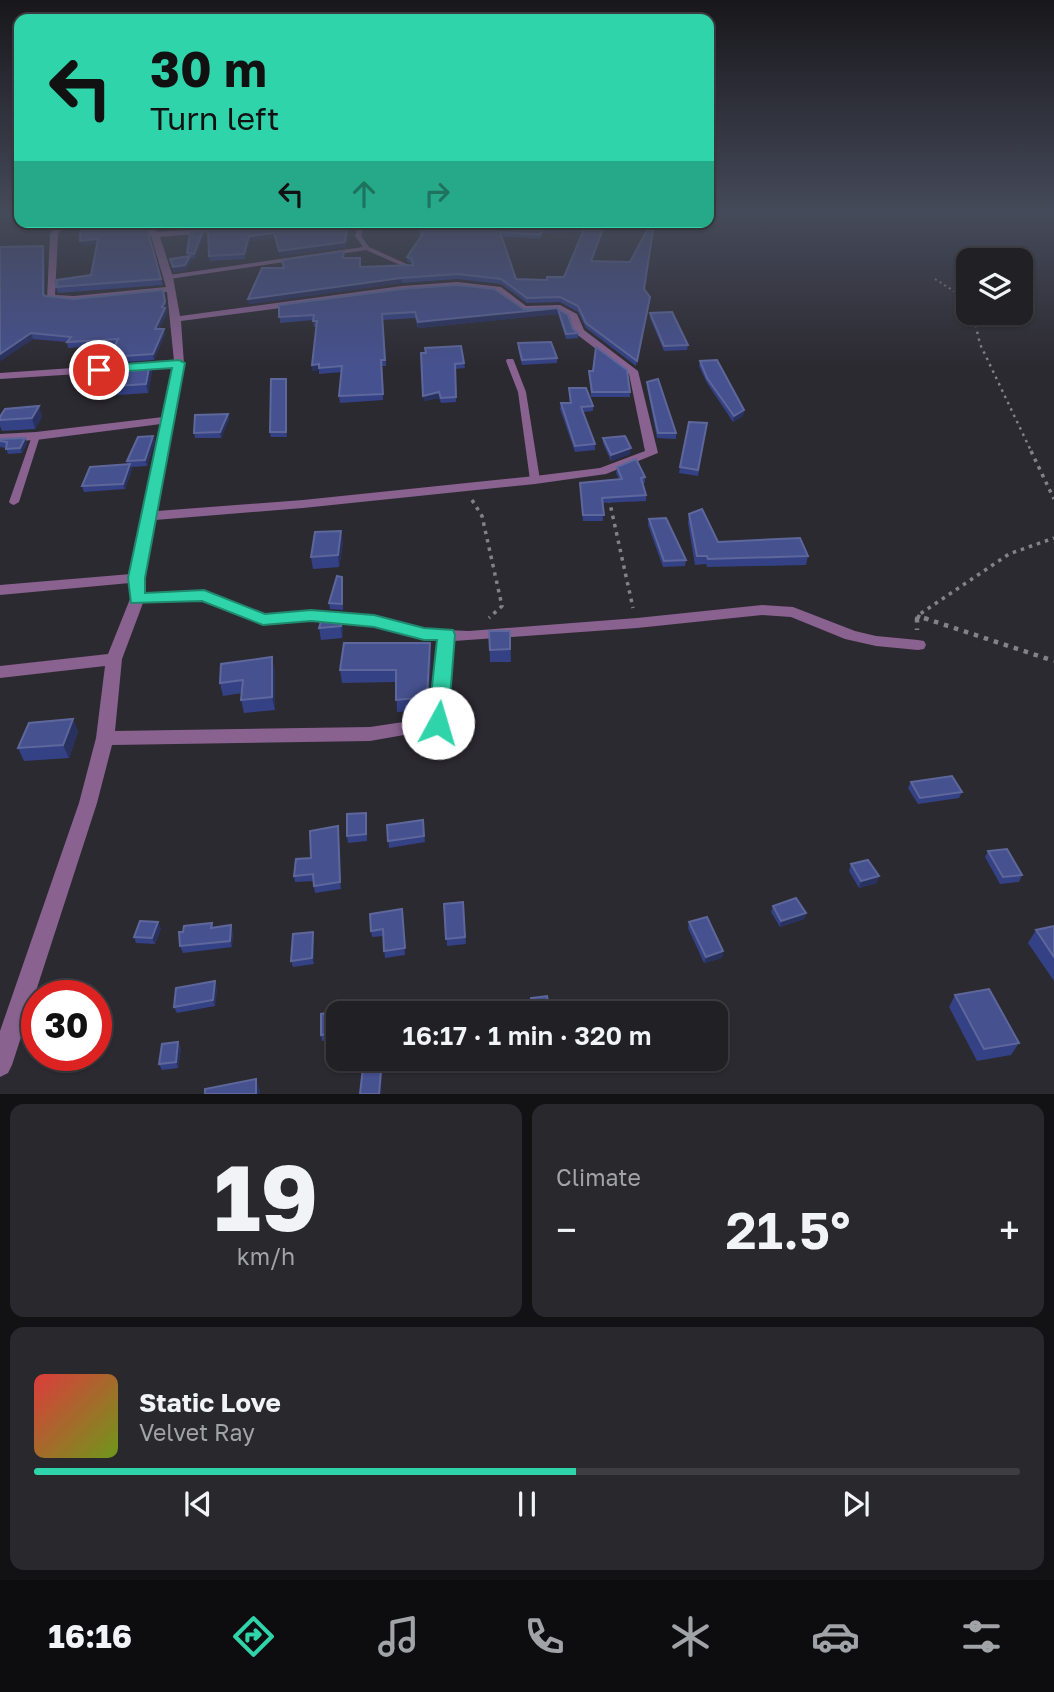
<!DOCTYPE html>
<meta charset="utf-8">
<style>
:root{--surface:#212025;--page:#29282d;--text:#f1f3f6;--muted:#a2a3a7;--line:#3e3e42;--accent:#30d4aa}
body{margin:0;font-family:"Golos Text",sans-serif;background:var(--page);color:var(--text);height:100vh;display:flex;flex-direction:column;font-size:26px;white-space:nowrap}
*{box-sizing:border-box;margin:0}
p{font-size:23px;color:var(--muted)}
.icon{flex:none;width:38px;height:38px;fill:none;stroke:currentColor;stroke-width:2;stroke-linecap:round;stroke-linejoin:round}
.map{position:relative;height:1094px;overflow:hidden}
.details{display:flex;flex-direction:column;gap:10px;padding:10px;background:#121214;flex:1}
.details>*{flex:none}
.hud{position:absolute;left:14px;top:14px;width:700px;height:214px;border-radius:14px;box-shadow:0 2px 5px #0004,0 0 0 2px var(--line);background:#30d4aa;color:#111;overflow:hidden}
.tools{position:absolute;left:956px;top:248px;display:grid;gap:14px}
.tools a{display:grid;place-items:center;width:77px;height:77px;border-radius:14px;background:var(--surface);box-shadow:0 2px 5px #0004,0 0 0 2px var(--line);font-size:35px}
.speed{position:absolute;left:21px;top:980px;display:flex;gap:14px;font-size:35px;font-weight:700;text-align:center}
.speed>*{display:grid;place-content:center;width:91px;height:91px;border-radius:50%;background:var(--surface);box-shadow:0 2px 5px #0004,0 0 0 2px var(--line);line-height:1}
.speed .limit{border:10px solid #d22;background:#fff;color:#111}
.pin{position:absolute;display:grid;place-items:center;width:60px;height:60px;color:#fff;margin:-30px;border:4px solid #fff;border-radius:50%;box-shadow:0 2px 7px #0007}
.me{position:absolute;width:77px;margin:-38px;rotate:6deg;stroke-linejoin:round;filter:drop-shadow(0 0 5px #0008)}
.turn{display:flex;align-items:center;gap:24px;height:147px;padding:0 21px;font-size:32px}
.turn .icon{width:91px;height:91px;stroke-width:2.5}
.turn b{display:block;font-size:49px;line-height:60px}
.lanes{display:flex;align-items:center;height:66px;padding:0 21px;background:#0003;justify-content:center;gap:35px;direction:ltr}
.lanes .off{opacity:.35}
.big{font-size:52px;font-weight:600;line-height:1.1}
.details .widget{flex:1;display:flex;flex-direction:column;justify-content:center;gap:10px;min-width:0;padding:0 24px;border-radius:14px;background:var(--page)}
.details .dial{align-items:center;gap:0}
.dial b{font-size:91px;line-height:1}
.song{display:flex;align-items:center;gap:21px}
.cover{width:84px;height:84px;border-radius:10px;background:linear-gradient(135deg,hsl(0 70% 55%),hsl(80 70% 35%))}
.played{height:7px;border-radius:4px;background:linear-gradient(90deg,var(--accent) 55%,var(--line) 55%)}
.keys{display:flex;justify-content:space-around;direction:ltr}
.heat{display:flex;justify-content:space-between;align-items:center;font-size:38px;direction:ltr}
.details .tiles{flex:1;display:grid;gap:10px;grid-template-columns:1fr 1fr}
.widget:last-child{grid-column:span 2}
.trip{position:absolute;left:326px;top:1001px;width:402px;height:70px;border-radius:14px;background:var(--surface);box-shadow:0 2px 5px #0004,0 0 0 2px var(--line);font-weight:600;line-height:70px;text-align:center}
.dock{display:flex;height:112px;justify-content:space-around;align-items:center;background:#0d0d0f;color:var(--muted)}
.dock .icon{width:49px;height:49px}
.dock .selected{color:var(--accent)}
.dock b{font-size:32px;color:var(--text)}
.map>svg:first-child{display:block}
</style>
<div class="map">
<svg width="1054" height="1094" viewBox="0 0 1054 1094">
<rect width="100%" height="100%" fill="#2c2a31"/>
<g fill="none" stroke-linecap="round" stroke-linejoin="round">
<!-- path-far3 -->
<path stroke="#838288" stroke-width="2" stroke-dasharray="2 3.5" stroke-linecap="butt" d="M935,279l33,21
M973,313l2,7"/>
<!-- path-far2 -->
<path stroke="#838288" stroke-width="2.5" stroke-dasharray="2.5 4.5" stroke-linecap="butt" d="M974,318l6,26 52,109"/>
<!-- path-far1 -->
<path stroke="#838288" stroke-width="3.5" stroke-dasharray="3.5 5" stroke-linecap="butt" d="M1031,451l23,48
M609,499l24,109
M472,500l10,16 20,90 -13,12
M917,616l13,4
M917,620v-4l92,-62 45,-16"/>
<!-- path -->
<path stroke="#838288" stroke-width="4.5" stroke-dasharray="4.5 6" stroke-linecap="butt" d="M917,618v12
M924,618l130,43"/>
<!-- lane -->
<path fill="#896290" fill-rule="evenodd" d="M359,222h6l-4,14 8,11 42,19v2h-4l-41,-18 -197,29 -3,-2 3,-2 194,-28 -8,-11z
M507,359h6l1,2 12,31 14,88 -5,3 -5,-3 -12,-88 -12,-31z
M36,433l4,3 -21,66 -5,3 -3,-1 -2,-2 23,-66z"/>
<!-- street -->
<path fill="#896290" fill-rule="evenodd" d="M58,222h8l-8,12 -3,61 19,1 92,-9 -15,-51 -13,-14h9l10,10 73,-5 1,2 -4,2 -67,6 13,40 7,39 222,-30 55,-4 44,5 25,19 34,-1 17,9 7,16 54,41 20,82 -52,21 -71,10 -232,24 -148,12 -11,58v16l60,-4 61,25 46,-5 63,6 50,13 45,2 168,-13 125,-13 31,2 62,24 21,5 42,4 6,1 2,4 -2,4 -6,1 -42,-4 -31,-7 -54,-22 -29,-2 -125,13 -183,13 -7,82 -3,5 -6,1 -68,12 -258,4 -15,58 -85,262 -4,8 -8,4v-46l79,-228 17,-65 9,-72 -105,12v-12l108,-12 22,-55v-16l-130,12v-10l131,-11 30,-150 -125,16 -36,2v-8l36,-2 127,-15 10,-49 -173,11v-6l174,-12 -7,-69 -93,10 -27,-3 3,-65zM457,288l38,4 29,20 34,-1 12,7 5,15 54,41 16,77 -45,17 -65,8 -232,24 -146,11 27,-147 -3,-43 221,-29zM202,600l61,25 48,-5 63,6 50,13 15,1 -9,78 -60,9 -255,4 7,-72 21,-56z"/>
</g>
<!-- wall -->
<path fill="#344185" fill-rule="evenodd" d="M151,222h84l-26,3v-2l-1,2 -50,4z
M275,222l73,9 -2,16 -66,9 -5,-18 -25,3 -5,18 -35,2 -1,-5z
M417,222h194l-1,5h-5l-13,34 52,28 6,8 -14,69 -50,-38 -8,-16 -18,-10 -33,1 -26,-19 -44,-5 -55,4 -153,21 -1,-5 35,-31 -1,-8 63,-4 -1,2 16,9 52,-2v-1l-5,-3v-4l14,-21zM583,232l-19,45 -17,3 -31,-1 -15,-42 39,2 3,-6z
M203,231l1,4 -9,24 -4,-1v3l-5,9 -12,2 -4,-13 18,-2 -1,-4z
M148,232l15,53 -105,8 -2,-6 35,-12 6,-31 -15,2 -2,-5z
M0,247l45,4v45l28,3 92,-4 2,18 -8,16 6,5 -11,26 -43,3 -1,-6 5,-12 -47,3 -1,-6 -34,-3 -33,22z
M279,305l245,4 34,5 -140,14 -3,-10 -32,2 3,46h-4l1,34 -43,3 -1,-7 3,-24 -23,2v-4l-7,1v-6l4,-38h-2l-1,-7 -33,3z
M558,309l15,20 5,4v5l-12,1 -8,-25z
M650,313l38,32 -1,5 -23,1 -14,-33z
M518,343l39,15v5l-35,2 -4,-17z
M425,348l39,15 1,5 -10,1 1,33 -15,1 -2,-5 -15,3z
M700,361l44,49 -1,6 -10,6 -26,-39 -8,-17z
M150,363l2,9 -4,21 -30,2 -2,-7 -16,2z
M589,371l41,21v5h-39z
M647,382l29,51v6l-19,-1 -10,-51z
M287,385v52h-16l-1,-5z
M569,388l24,18v5l-10,1 12,32v6l-20,2 -15,-43 1,-6h9z
M39,406l3,11 -7,12 -33,2 -2,-5v-9z
M228,414l1,5 -8,19h-26l-1,-5z
M707,423l-9,53 -19,-3 1,-6z
M25,438l2,5 -5,10 -14,1 -2,-6 -6,-1v-8z
M603,438l27,16 -19,7 -8,-18z
M155,441l-8,25 -16,1 1,2 -7,20 -41,3 -2,-6 45,-22v-3z
M617,467l28,10v6h-2l3,12v6l-44,2 1,18h-20l-3,-38 39,-4 -3,-6z
M689,514l29,28 90,14 -2,9 -99,2 -1,-3 -11,1 -7,-42z
M649,519l37,41 -1,6 -22,1 -15,-42z
M341,531l2,12 -4,24 -26,2 -2,-12z
M343,583v27l-13,-1 -1,-6z
M341,613l2,13 -1,12 -21,2 -2,-12z
M489,631h21l1,31h-21z
M431,655l-3,55 -31,2 -1,-30 -54,1 -2,-13z
M275,670v40l-31,3 -3,-13 1,-7 -19,3 -3,-13z
M73,719l5,13 -9,26 -45,3 -6,-13z
M911,782l51,10 -3,6 -41,6 -10,-16z
M367,819v22l-19,2 -1,-7z
M423,820l2,22 -36,6 -2,-23z
M338,826l3,63 -26,4 -2,-12 -18,1 -1,-6z
M988,851l34,24 -3,7 -19,2 -15,-27z
M851,864l26,19 -18,5 -10,-17z
M463,902l3,42 -19,2 -3,-42z
M773,906l33,7 -2,6 -24,8 -9,-15z
M402,909l3,46 -20,3 -2,-22 -11,1 -1,-6z
M689,922l34,29 -1,7 -18,5 -16,-35z
M212,923l1,4 20,4 -1,16 -49,6 -3,-7z
M1054,926v55l-26,-38 8,-13z
M161,928l-6,16 -19,-1 -2,-6z
M314,938v26l-21,3 -2,-6z
M217,988l-2,18 -38,7 -3,-6z
M955,995l64,48 -8,12 -34,6 -28,-54z
M338,1013v26l-16,2 -1,-6z
M178,1042l3,6 -3,20 -16,2 -3,-6z
M476,1059h46v4l-44,7z"/>
<!-- shaded-wall -->
<path fill="#29315f" d="M181,222h54l-26,3v-2l-1,2 -50,4 -1,-5z
M605,223v4l-14,39v-5z
M347,226l-1,21 -66,9 -1,-5z
M203,231l1,4 -9,24 -1,-5z
M274,233l1,5 -25,3 -5,18 -1,-5 5,-18z
M98,239l1,5 -17,2 -2,-5z
M43,246l2,5 -1,48 -1,-5z
M190,256l1,5 -5,9 -12,2 -1,-5z
M401,278l1,5 -153,21 -1,-5z
M163,290l4,23 -11,22 -1,-6 7,-22z
M558,308v6l-140,14v-6z
M164,329l1,5 -11,26 -1,-6z
M31,333l2,6 -33,22v-7z
M150,363l2,9 -4,21 -2,-9z
M319,364v6l-7,1v-6z
M119,379l-3,7v2l-16,2 -3,-9z
M286,379l1,6v52l-1,-5z
M439,392v6l-15,3 -1,-5z
M39,406l3,11 -7,12 -3,-11z
M744,410l-1,6 -10,6 1,-6z
M228,414l1,5 -8,19 -1,-6z
M153,436l2,5 -8,25 -2,-6z
M25,438l2,5 -5,10 -2,-5z
M631,448l-1,6 -19,7v-6z
M130,464l2,5 -7,20 -2,-5z
M341,531l2,12 -4,24 -1,-12z
M341,613l2,13 -1,12 -1,-12z
M430,643l1,12 -3,55 -1,-13z
M272,657l3,13v40l-3,-13z
M73,719l5,13 -9,26 -6,-13z
M338,826l1,6 2,57 -1,-7z
M879,876l-2,7 -18,5 2,-7z
M806,913l-2,6 -24,8 1,-6z
M158,922l3,6 -6,16 -3,-6z
M231,925l2,6 -1,16 -2,-6z
M313,932l1,6v26l-2,-6z
M723,951l-1,7 -18,5 2,-6z
M215,981l2,7 -2,18 -2,-6z
M178,1042l3,6 -3,20 -2,-6z
M382,1059l1,6 -2,29h-2z
M256,1079l4,12v3h-4z"/>
<!-- building -->
<path fill="#46518f" stroke="#5d679b" stroke-width="2" fill-rule="evenodd" d="M81,222h57l10,10 13,47 -105,8 1,-7 34,-5 7,-36 -18,2z
M155,222h26l-24,2z
M275,222h39l3,5 30,-1 -2,16 -66,9 -5,-18 -25,3 -5,18 -35,2 -1,-27z
M418,222h192l-5,1 -14,38 39,1 21,-39 3,1 -10,65 6,8 -13,64 -51,-38 -8,-17 -18,-9 -33,1 -26,-19 -44,-5 -56,4 -153,21 14,-31h22l-2,-8 62,-9 -1,7h17v9l53,-2 -1,-6 -5,-2 15,-22zM585,227l-21,50h-17v3l-31,-1 -16,-47 40,3 3,-6z
M203,231l-9,23 -7,-1 3,-21z
M43,246v48l2,2 28,3 90,-9 2,12 -3,5 3,1 -10,21h9l-11,25 -43,3 8,-18 -51,3 4,-5 -40,-4 -31,21v-107z
M190,256l-5,9 -12,2 -3,-8z
M457,285l37,4 30,20 34,-1 -140,14 -3,-10 -33,2 3,46h-4l2,34 -44,2 3,-30 -23,2v-4l-7,1 5,-44h-4l1,-6 -35,2v-12l123,-16z
M558,309l10,6 5,14 5,4 -12,1z
M672,312l16,33 -24,1 -14,-33z
M551,342l6,16 -35,2 -4,-17z
M461,346l3,17 -9,1 1,33 -15,1 -2,-6 -16,4 -2,-43h5l-1,-5z
M596,347l31,23 3,22h-38l-3,-21h4z
M717,360l27,50 -10,6 -27,-38 -7,-17z
M150,363l-4,21 -30,2 3,-7 -22,2 7,-15z
M271,379h15v53h-16z
M658,379l18,54h-18l-11,-51z
M569,388h17l7,18 -12,1 14,37 -20,2 -14,-43h10z
M39,406l-7,12 -32,2v-3l5,-8z
M228,414l-8,18 -26,1 1,-18z
M689,422l18,1 -9,47 -18,-3z
M153,436l-8,24 -18,1 11,-24z
M625,436l6,12 -20,7 -8,-17z
M25,438l-5,10 -14,1 1,-7 -7,-1v-2z
M636,459l9,18 -4,1 5,17 -44,3 2,17h-21l-3,-32 42,-4 -5,-12z
M130,464l-7,20 -41,2 8,-19z
M702,509l16,33 82,-4 8,18 -100,3 -1,-3h-10l-8,-42z
M666,518l20,42 -22,1 -15,-42z
M341,531l-3,24 -27,2 4,-25z
M337,576l5,1v27l-13,-1z
M324,612l17,1v13l-22,2z
M489,631h21v18l-20,1z
M344,643h86l-3,54 -31,3v-30h-56z
M272,657v40l-31,3 2,-20 -23,3 1,-19z
M73,719l-10,26 -45,3 11,-25z
M952,776l10,16 -42,6 -9,-16z
M366,813v21l-19,2v-22z
M423,820l1,16 -36,5 -1,-16z
M338,826l2,56 -26,4 -1,-12 -19,2 2,-17 15,-1 -1,-27z
M1007,849l15,26 -19,2 -15,-26z
M868,860l11,16 -18,5 -10,-17z
M796,898l10,15 -25,8 -8,-15z
M463,902l2,35 -19,2 -2,-35z
M402,909l3,39 -21,3 -1,-22 -12,2 -1,-17z
M707,917l16,34 -17,6 -17,-35z
M140,921l18,1 -6,16 -18,-1z
M212,923l-1,5 20,-3 -1,16 -50,5 -1,-14h4l1,-6z
M1054,926v31l-18,-27z
M313,932l-1,26 -21,3 2,-27z
M215,981l-2,19 -39,7 2,-19z
M989,989l30,54 -35,6 -29,-54z
M547,996l3,17h-17l-2,-15z
M384,1006v7h-46v19l-17,3v-21z
M178,1042l-2,20 -17,2 3,-20z
M364,1059h18l-3,35h-19z
M256,1079v15h-51v-5z"/>
<!-- sky -->
<linearGradient id="sky" x2="0" y2="1"><stop stop-color="#18171b"/><stop offset="0.58" stop-color="#454a5a"/><stop offset="1" stop-color="#454a5a" stop-opacity="0"/></linearGradient>
<rect width="1054" height="366" fill="url(#sky)"/>
<!-- route -->
<path fill="#30d4aa" stroke="#1f8a6e" stroke-width="2" d="M179,360l6,3 -40,215v15l59,-3 61,24 46,-4 63,5 50,13 29,2 2,5 -7,88 -3,5 -7,2 -7,-2 -3,-5 9,-83h-13l-50,-13 -63,-6 -48,4 -61,-24 -71,2 -3,-25 44,-210 -73,5 -6,-3 6,-4z"/>
</svg>
<div class="tools">
<a><svg class="icon" aria-label="layers" viewBox="0 0 24 24"><path d="M12 4l9 5-9 5-9-5zM3 14l9 5 9-5"/></svg></a>
</div>
<div class="speed"><div class="limit">30</div></div>
<div class="pin" style="left:99px;top:370px;background:#d93025"><svg class="icon" aria-label="arrive" viewBox="0 0 24 24"><path d="M6 21V4h12l-3 4 3 4H6"/></svg></div>
<svg class="me" style="left:438px;top:723px" viewBox="-20 -20 40 40"><circle r="19" fill="#fff"/><path d="M0-13L10 11 0 6-10 11z" fill="#30d4aa"/></svg>
<div class="trip">16:17 · 1 min · 320 m</div>
<div class="hud">
<div class="turn"><svg class="icon" aria-label="left" viewBox="0 0 24 24"><path d="M17 20v-9H6M10 6l-5 5 5 5"/></svg><div><b>30 m</b>Turn left</div></div>
<div class="lanes"><svg class="icon" aria-label="left" viewBox="0 0 24 24"><path d="M17 20v-9H6M10 6l-5 5 5 5"/></svg><svg class="icon off" aria-label="ahead" viewBox="0 0 24 24"><path d="M12 20V5M6 11l6-6 6 6"/></svg><svg class="icon off" aria-label="right" viewBox="0 0 24 24"><path d="M7 20v-9h11M14 6l5 5-5 5"/></svg></div>
</div>
</div>
<section class="details">
<div class="tiles">
<div class="widget dial"><b>19</b><p>km/h</p></div>
<div class="widget"><p>Climate</p>
<div class="heat"><a>−</a><b class="big">21.5°</b><a>+</a></div>
</div>
<div class="widget">
<div class="song"><i class="cover"></i><div><b>Static Love</b><p>Velvet Ray</p></div></div>
<div class="played"></div>
<div class="keys"><svg class="icon" aria-label="previous" viewBox="0 0 24 24"><path d="M18 5L8 12l10 7zM5 5v14"/></svg><svg class="icon" aria-label="pause" viewBox="0 0 24 24"><path d="M8 5v14M16 5v14"/></svg><svg class="icon" aria-label="next" viewBox="0 0 24 24"><path d="M6 5l10 7-10 7zM19 5v14"/></svg></div>
</div>
</div>
</section>
<nav class="dock">
<b>16:16</b>
<svg class="icon selected" aria-label="directions" viewBox="0 0 24 24"><path d="M12 3l9 9-9 9-9-9zM9 14v-3h6M13 9l2 2-2 2"/></svg>
<svg class="icon" aria-label="music" viewBox="0 0 24 24"><path d="M9 18V5l10-2v13"/><circle cx="6" cy="18" r="3"/><circle cx="16" cy="16" r="3"/></svg>
<svg class="icon" aria-label="phone" viewBox="0 0 24 24"><path d="M5 4h4l2 5-3 2q2 4 5 5l2-3 5 2v4C11 20 4 13 5 4z"/></svg>
<svg class="icon" aria-label="climate" viewBox="0 0 24 24"><path d="M12 3v18M4 7l16 10M4 17L20 7"/></svg>
<svg class="icon" aria-label="car" viewBox="0 0 24 24"><path d="M5 17H2v-5l4-1 3-4h7l3 4 3 1v5h-3M9 17h6M6 11h13"/><circle cx="7" cy="17" r="2"/><circle cx="17" cy="17" r="2"/></svg>
<svg class="icon" aria-label="filters" viewBox="0 0 24 24"><path d="M4 7h16M4 17h16"/><circle cx="9" cy="7" r="2"/><circle cx="15" cy="17" r="2"/></svg>
</nav>
